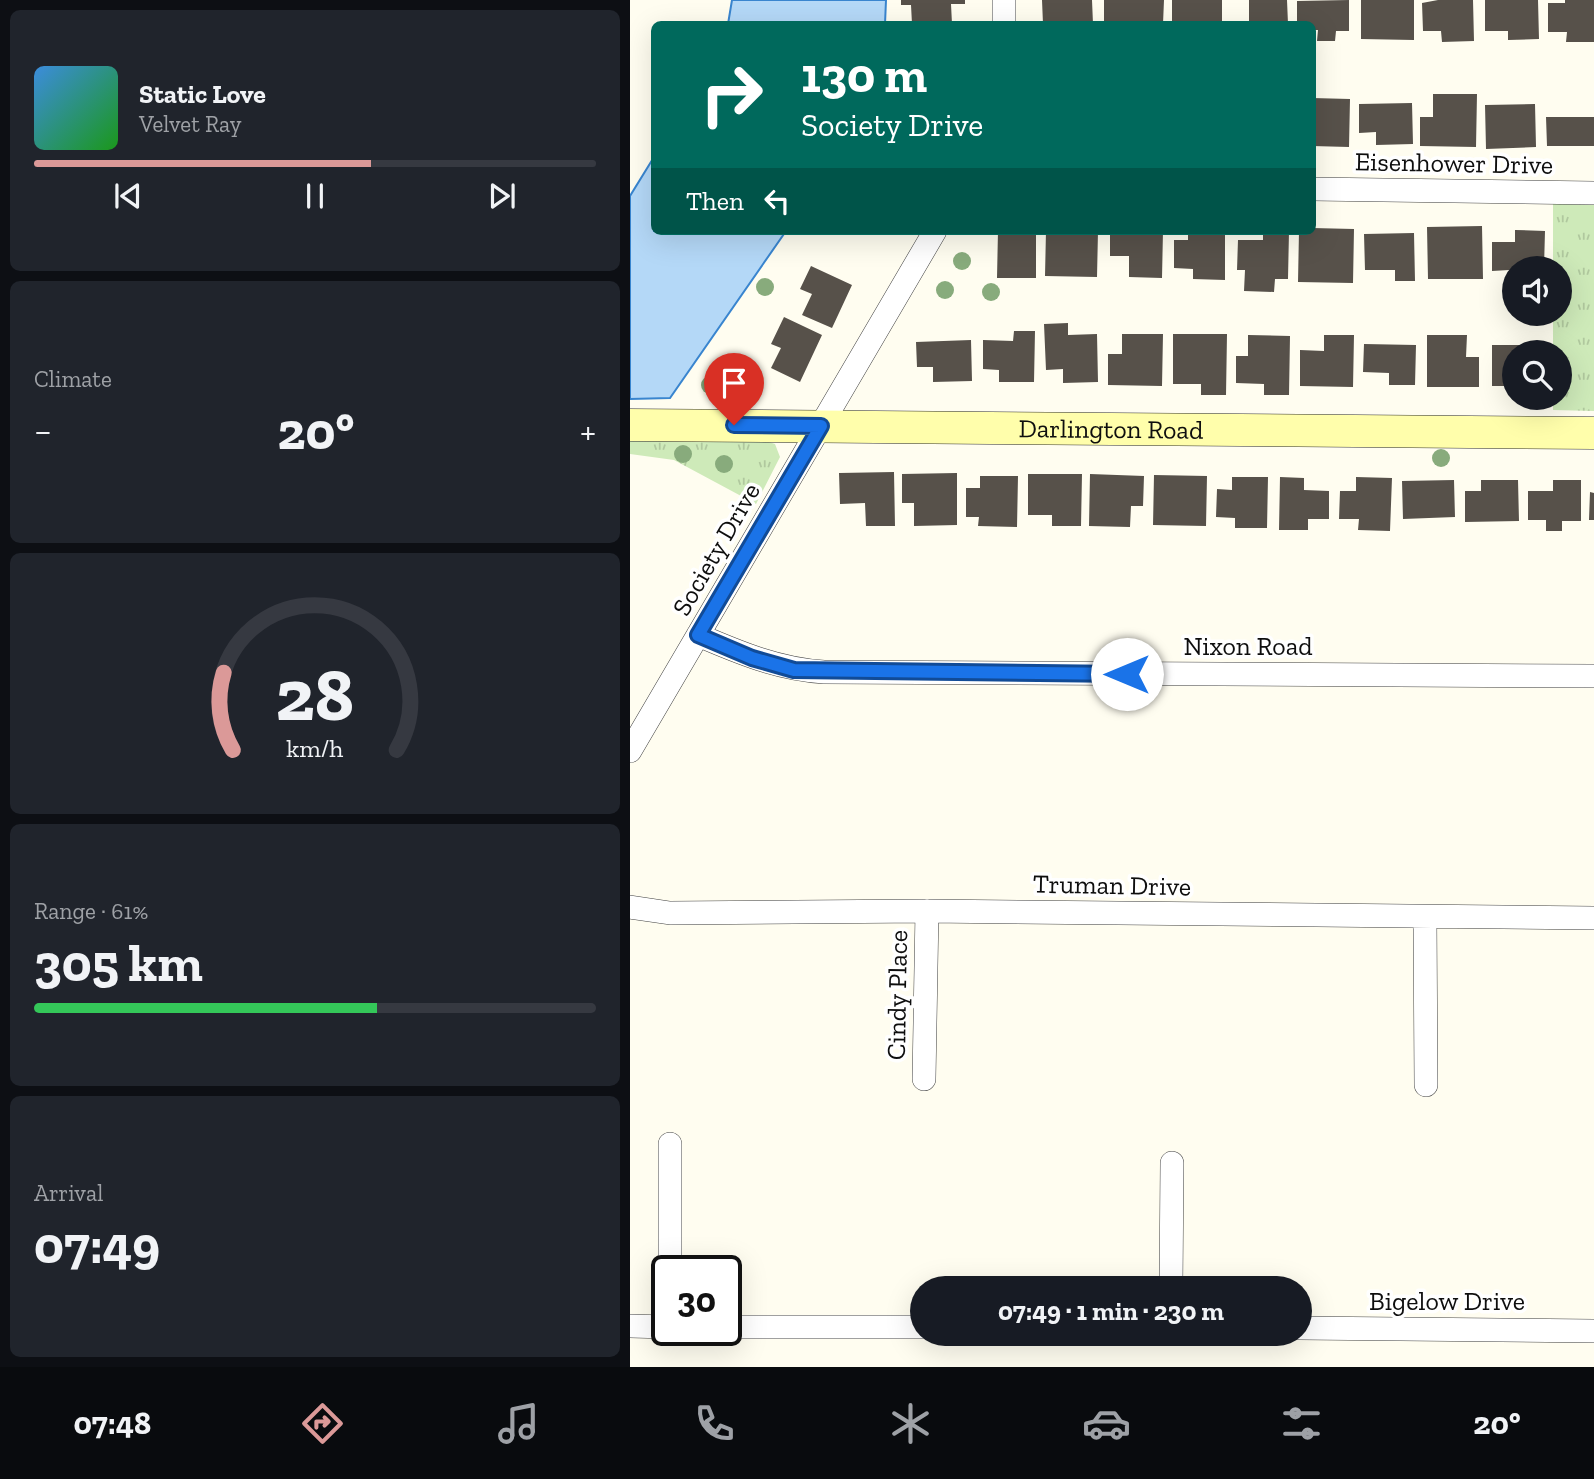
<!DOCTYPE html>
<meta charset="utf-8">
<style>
:root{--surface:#171b24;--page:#20242c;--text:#f1f3f6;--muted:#9ea1a6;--line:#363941;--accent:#db9998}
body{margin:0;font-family:"Zilla Slab",serif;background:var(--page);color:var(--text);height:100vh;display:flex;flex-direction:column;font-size:26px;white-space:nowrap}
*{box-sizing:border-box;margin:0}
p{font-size:23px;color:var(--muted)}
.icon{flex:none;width:38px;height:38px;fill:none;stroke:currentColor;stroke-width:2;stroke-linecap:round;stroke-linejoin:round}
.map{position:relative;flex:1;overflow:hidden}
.side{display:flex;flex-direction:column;gap:10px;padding:10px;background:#0d0f14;width:630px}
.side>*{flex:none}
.banner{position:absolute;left:21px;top:21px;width:665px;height:214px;border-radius:10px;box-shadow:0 7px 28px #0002;background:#00695c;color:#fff;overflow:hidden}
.fabs{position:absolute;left:872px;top:256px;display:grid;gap:14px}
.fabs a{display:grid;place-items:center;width:70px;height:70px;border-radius:50%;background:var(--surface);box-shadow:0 7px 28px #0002;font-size:35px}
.speed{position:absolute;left:21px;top:1255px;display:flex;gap:14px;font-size:35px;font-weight:700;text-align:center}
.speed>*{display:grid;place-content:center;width:91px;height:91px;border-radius:50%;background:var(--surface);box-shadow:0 7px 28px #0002;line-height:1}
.speed .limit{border:4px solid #111;border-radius:10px;background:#fff;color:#111}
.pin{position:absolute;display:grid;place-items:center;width:60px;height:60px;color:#fff;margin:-72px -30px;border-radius:50% 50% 50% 0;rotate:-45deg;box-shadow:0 0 7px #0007}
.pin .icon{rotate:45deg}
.me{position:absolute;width:77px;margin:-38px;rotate:270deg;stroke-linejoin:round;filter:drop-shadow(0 0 5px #0008)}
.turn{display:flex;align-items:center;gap:24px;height:147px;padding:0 35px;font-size:32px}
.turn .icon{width:91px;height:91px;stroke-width:2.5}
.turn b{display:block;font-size:49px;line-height:60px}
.then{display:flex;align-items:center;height:66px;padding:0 35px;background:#0003;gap:14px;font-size:26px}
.big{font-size:52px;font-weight:700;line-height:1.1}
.side .tile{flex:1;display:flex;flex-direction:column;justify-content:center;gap:10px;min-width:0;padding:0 24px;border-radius:10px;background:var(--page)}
.side .dial{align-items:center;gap:0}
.dial svg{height:182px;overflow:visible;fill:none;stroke:var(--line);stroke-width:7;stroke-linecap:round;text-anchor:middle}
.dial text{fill:var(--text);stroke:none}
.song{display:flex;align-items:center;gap:21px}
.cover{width:84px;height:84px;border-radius:10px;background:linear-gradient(135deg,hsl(210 70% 55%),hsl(120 70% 35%))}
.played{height:7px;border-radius:4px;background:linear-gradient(90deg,var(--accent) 60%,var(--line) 60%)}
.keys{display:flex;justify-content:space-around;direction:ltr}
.heat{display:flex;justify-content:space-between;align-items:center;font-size:38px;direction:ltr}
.charge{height:10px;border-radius:5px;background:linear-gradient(90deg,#34c759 61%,var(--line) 0)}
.trip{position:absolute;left:280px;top:1276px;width:402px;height:70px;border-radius:35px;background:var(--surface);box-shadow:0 7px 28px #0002;font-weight:700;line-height:70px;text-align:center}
.tab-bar{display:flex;height:112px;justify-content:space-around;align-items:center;background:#090b0e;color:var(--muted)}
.tab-bar .icon{width:49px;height:49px}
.tab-bar .on{color:var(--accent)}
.tab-bar b{font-size:32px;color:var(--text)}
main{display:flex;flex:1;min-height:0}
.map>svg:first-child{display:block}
</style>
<main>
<section class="side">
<div class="tile">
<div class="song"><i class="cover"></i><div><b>Static Love</b><p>Velvet Ray</p></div></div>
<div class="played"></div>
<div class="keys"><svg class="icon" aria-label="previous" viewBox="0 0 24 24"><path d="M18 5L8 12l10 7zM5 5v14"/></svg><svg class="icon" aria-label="pause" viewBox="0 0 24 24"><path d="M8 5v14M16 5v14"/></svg><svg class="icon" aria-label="next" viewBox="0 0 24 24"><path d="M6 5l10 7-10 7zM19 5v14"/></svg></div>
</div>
<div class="tile"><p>Climate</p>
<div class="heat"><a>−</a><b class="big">20°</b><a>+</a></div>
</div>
<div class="tile dial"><svg viewBox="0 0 100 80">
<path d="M14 69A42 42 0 1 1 86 69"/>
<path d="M14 69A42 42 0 0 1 10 35" stroke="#db9998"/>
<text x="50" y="56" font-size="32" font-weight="700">28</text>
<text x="50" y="72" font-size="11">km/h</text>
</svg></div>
<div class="tile"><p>Range · 61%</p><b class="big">305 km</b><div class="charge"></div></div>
<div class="tile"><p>Arrival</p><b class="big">07:49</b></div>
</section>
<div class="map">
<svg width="964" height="1367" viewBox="0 0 964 1367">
<defs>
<pattern id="grass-tufts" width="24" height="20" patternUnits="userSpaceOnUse" patternTransform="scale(1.75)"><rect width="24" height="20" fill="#ceeab9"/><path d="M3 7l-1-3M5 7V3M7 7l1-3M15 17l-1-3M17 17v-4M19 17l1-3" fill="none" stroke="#b0c89e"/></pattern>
</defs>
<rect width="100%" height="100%" fill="#fffdf0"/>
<!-- grass -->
<path fill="url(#grass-tufts)" d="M923,202l41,1v208l-41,-1v-13h6v-45h-6v-39h6v-45h-6z
M130,439l15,5 5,13 -24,47 -82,-44 -44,-6v-14z"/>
<!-- water -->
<path fill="#b4d8f7" stroke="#3985cf" stroke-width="2" d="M102,0h154l-1,24h-157z
M24,157v74h132l-116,167 -40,1v-203z"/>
<!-- building -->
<path fill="#57514a" d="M271,0h64v4h-14l1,20h-40l-1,-19h-10z
M412,0h50l1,24h-50z
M474,0h60l-1,24h-59z
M542,0h50v24h-50z
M619,0h38l1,24h-39z
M719,0v31h-13l-1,10h-18l1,-11h-6v-6h-15v-23z
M731,0h53v40l-53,-1z
M808,0h35l1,41 -32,1 -1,-11h-18l-1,-28z
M855,0h53l1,39 -31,1v-9h-23z
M935,0h29v42h-28l1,-10h-19v-29h17z
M803,94h44l-1,53 -56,-1v-29h13z
M682,98l38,1 -1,48 -37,-1z
M782,103l1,41 -37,1v-13l-17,1v-29z
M905,104l1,43 -50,2 -1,-44z
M916,117h48v29h-47z
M852,226l1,53h-55l-1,-52z
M682,228l42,1 -1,54 -55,-1 1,-51h13z
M885,230l30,1 -1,37 -52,3v-29h23z
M368,231h38v47h-39z
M416,231h52l-1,46 -52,-1z
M480,231h53l-1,47 -33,-1v-21h-19z
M558,231h37v49l-32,-1v-10l-19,-1v-28h14z
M633,231h26l-1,48h-13l-1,13 -30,-1 1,-21h-8l1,-30h25z
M784,233l1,48h-20v-11h-30l-1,-36z
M181,266l41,19 -20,43 -30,-13 10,-21 -12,-5z
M154,317l38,18 -22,47 -29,-14 10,-20 -10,-4z
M438,323v12l29,-1 1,48 -35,1v-14l-17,1 -2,-46z
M384,331h21l-1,51h-35v-12l-16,-1v-29l30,1z
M492,334h41l-1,52 -54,-1v-31h14z
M543,334h54l-1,61h-25v-11h-28z
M618,335l42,1 -1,59h-25v-11l-28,-1v-27h12z
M694,335h30l-1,52 -53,-1v-36l24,1z
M797,335h40l-1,22h13v30h-52z
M341,340l1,41 -39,1v-15h-16l-1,-25z
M734,344l52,1 -1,40h-26v-12l-26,-1z
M862,345h50v7h-28v34h-22z
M264,472l1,54h-29l-1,-23 -25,1 -1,-31z
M327,473v52l-43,1v-23h-12v-29z
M398,474h54l-1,52h-29v-11h-24z
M460,474l54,2 -1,30h-12l-1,21 -41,-1z
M524,475l53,1 -1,50 -53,-1z
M350,476h38l-1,51 -39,-1 1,-9h-13v-29h14z
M602,477h36l-1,51h-32v-10l-19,-1 1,-28 15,1z
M650,477l24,1v12l25,1v28h-21v11h-29z
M726,477l36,1 -2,53 -32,-1 1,-11h-20l1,-28h16z
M824,480l1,37 -52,2 -1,-38z
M851,480h37l1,41 -54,1v-31h16z
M923,480h28v41h-19v10h-16v-11h-18v-29h25z
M960,492l4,1v27h-5z"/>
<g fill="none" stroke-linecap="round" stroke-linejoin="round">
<!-- street casing -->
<g stroke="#414141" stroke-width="24">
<path id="street" d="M374,24v-24
M682,189l282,4
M68,635c42,18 80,34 126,37l770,4
M0,751l305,-520
M0,907l40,6 257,-2 667,7
M795,917l1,168
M294,1079l3,-168
M40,1144v126
M541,1288l1,-125
M0,1326l37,1
M96,1327h196
M670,1328l294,3"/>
</g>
<!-- secondary casing -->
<g stroke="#303030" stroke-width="33">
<g id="secondary">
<path id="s1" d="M0,425l964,8"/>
</g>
</g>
<!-- street -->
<use href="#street" stroke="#fff" stroke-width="23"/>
<!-- secondary -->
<use href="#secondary" stroke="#fffeab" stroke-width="32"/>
</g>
<!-- trees -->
<g fill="#88ab7c">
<circle cx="332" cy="261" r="9"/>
<circle cx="135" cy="287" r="9"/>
<circle cx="315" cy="290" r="9"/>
<circle cx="361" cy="292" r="9"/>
<circle cx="80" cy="385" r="9"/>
<circle cx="53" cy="454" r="9"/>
<circle cx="811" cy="458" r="9"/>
<circle cx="94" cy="464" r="9"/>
</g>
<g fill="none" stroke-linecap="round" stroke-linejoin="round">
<!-- route casing -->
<g stroke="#114b97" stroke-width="18">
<path id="route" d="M104,425l87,1 -123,209 54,23 42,12 333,4"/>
</g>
<!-- route -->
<use href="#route" stroke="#1a73e8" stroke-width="12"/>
</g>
<g text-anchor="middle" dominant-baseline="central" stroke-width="7" stroke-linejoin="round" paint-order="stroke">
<!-- street labels -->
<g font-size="26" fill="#0e0e0e" stroke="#fff">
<text transform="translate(824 163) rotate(1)">Eisenhower Drive</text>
<text stroke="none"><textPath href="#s1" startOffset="481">Darlington Road</textPath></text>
<text transform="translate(86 549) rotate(-60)">Society Drive</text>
<text x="618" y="646">Nixon Road</text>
<text transform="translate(482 885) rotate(1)">Truman Drive</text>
<text transform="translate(267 995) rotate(-89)">Cindy Place</text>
<text x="817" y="1301">Bigelow Drive</text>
</g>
</g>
</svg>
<div class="fabs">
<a><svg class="icon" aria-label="sound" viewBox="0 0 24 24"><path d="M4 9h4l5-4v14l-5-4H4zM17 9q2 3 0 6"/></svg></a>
<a><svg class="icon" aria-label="search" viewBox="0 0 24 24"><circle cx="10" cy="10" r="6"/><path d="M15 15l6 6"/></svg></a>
</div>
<div class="speed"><div class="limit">30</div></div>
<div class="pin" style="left:104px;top:425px;background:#d93025"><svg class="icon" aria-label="arrive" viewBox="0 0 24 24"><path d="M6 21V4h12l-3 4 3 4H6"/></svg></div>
<svg class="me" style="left:497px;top:674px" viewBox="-20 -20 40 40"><circle r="19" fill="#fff"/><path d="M0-13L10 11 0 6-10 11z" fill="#1a73e8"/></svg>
<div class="trip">07:49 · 1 min · 230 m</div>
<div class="banner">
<div class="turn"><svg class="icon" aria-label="right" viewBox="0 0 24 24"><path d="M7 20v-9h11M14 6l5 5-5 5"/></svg><div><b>130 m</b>Society Drive</div></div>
<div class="then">Then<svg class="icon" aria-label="left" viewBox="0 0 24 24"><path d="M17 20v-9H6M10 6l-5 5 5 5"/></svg></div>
</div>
</div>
</main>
<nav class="tab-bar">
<b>07:48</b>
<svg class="icon on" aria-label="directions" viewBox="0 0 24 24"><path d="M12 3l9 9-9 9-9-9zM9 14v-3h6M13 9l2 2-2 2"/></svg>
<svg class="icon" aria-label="music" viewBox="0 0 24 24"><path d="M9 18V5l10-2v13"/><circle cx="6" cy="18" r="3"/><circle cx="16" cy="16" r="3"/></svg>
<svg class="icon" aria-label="phone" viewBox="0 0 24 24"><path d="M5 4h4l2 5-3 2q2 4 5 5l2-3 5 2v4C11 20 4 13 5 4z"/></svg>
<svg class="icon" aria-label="climate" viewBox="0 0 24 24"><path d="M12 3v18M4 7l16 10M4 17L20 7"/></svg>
<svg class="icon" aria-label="car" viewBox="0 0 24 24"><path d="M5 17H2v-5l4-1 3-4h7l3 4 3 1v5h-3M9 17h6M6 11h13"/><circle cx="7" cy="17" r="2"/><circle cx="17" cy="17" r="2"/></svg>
<svg class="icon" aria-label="filters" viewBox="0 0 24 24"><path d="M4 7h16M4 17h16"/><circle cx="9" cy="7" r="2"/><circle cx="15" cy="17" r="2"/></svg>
<b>20°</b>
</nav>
